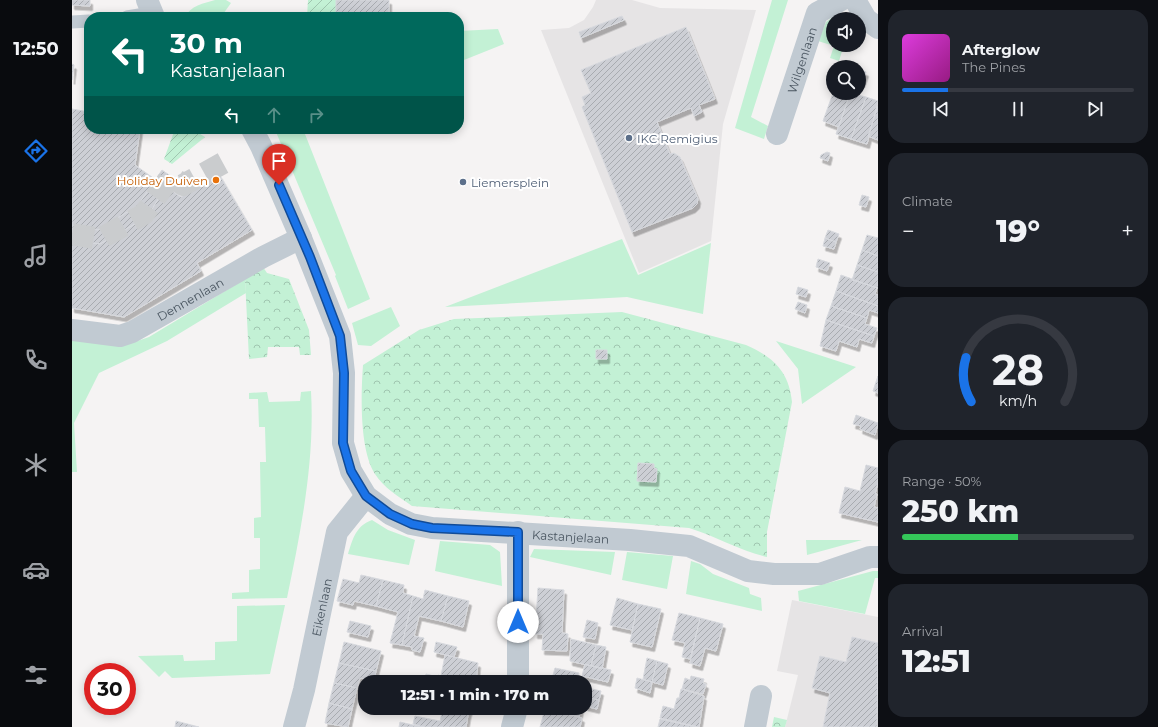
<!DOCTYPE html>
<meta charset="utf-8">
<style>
:root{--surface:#171b24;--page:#20242c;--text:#f1f3f6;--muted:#9ea1a6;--line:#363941;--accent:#1a73e8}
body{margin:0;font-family:Montserrat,sans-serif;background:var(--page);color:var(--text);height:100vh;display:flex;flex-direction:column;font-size:15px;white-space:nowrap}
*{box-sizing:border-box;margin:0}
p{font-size:13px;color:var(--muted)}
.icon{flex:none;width:22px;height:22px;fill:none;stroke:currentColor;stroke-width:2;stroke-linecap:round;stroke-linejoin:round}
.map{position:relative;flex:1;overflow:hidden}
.sheet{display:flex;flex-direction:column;gap:10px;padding:10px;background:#0d0f14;width:280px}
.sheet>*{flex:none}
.top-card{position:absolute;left:12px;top:12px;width:380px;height:122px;border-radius:16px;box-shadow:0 2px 10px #0003;background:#00695c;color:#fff;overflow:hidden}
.tools{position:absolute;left:754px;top:12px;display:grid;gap:8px}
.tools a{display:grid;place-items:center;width:40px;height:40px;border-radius:50%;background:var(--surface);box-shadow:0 2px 10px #0003;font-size:20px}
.speed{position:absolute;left:12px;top:663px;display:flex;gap:8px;font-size:20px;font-weight:700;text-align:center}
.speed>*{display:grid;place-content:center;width:52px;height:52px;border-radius:50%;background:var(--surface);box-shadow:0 2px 10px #0003;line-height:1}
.speed .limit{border:6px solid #d22;background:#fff;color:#111}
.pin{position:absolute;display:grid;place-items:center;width:34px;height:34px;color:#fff;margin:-41px -17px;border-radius:50% 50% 50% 0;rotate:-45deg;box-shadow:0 0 4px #0007}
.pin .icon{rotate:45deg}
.me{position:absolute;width:44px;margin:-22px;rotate:0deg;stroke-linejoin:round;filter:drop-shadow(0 0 3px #0008)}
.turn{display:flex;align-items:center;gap:14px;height:84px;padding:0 20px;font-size:18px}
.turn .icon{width:52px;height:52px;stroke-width:2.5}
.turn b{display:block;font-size:28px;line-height:34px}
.lanes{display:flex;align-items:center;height:38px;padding:0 20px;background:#0003;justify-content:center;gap:20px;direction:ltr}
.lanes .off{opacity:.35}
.big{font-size:30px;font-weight:800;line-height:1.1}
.sheet .tile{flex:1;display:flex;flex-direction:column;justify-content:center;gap:6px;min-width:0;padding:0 14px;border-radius:16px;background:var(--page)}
.sheet .dial{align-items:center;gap:0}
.dial svg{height:104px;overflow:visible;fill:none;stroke:var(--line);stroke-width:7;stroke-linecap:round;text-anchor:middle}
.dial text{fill:var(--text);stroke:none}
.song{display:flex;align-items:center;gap:12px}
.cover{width:48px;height:48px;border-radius:6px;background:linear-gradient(135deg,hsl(300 70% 55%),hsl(310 70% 35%))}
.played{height:4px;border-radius:2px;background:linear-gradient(90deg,var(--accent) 20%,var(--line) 20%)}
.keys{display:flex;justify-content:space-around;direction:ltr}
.heat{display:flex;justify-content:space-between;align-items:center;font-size:22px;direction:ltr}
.charge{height:6px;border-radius:3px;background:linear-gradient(90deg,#34c759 50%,var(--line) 0)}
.trip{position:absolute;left:286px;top:675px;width:234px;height:40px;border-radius:16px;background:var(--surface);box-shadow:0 2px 10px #0003;font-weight:800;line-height:40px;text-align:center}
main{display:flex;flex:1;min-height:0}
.tabs{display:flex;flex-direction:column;width:72px;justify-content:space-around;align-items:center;background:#090b0e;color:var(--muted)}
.tabs .icon{width:28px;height:28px}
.tabs .selected{color:var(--accent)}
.tabs b{font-size:18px;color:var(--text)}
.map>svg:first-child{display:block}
</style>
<main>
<nav class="tabs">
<b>12:50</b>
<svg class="icon selected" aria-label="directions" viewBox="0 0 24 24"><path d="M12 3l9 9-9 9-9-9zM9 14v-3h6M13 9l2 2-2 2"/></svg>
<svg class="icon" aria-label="music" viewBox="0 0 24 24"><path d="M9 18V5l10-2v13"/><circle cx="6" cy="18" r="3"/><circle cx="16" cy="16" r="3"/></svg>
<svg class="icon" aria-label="phone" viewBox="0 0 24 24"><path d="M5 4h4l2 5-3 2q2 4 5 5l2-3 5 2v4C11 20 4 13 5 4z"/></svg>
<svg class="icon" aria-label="climate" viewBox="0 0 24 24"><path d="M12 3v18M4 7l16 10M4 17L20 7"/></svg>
<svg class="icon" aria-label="car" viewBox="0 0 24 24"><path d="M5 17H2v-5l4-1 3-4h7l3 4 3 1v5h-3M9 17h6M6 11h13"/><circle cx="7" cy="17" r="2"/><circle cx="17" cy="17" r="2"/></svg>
<svg class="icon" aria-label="filters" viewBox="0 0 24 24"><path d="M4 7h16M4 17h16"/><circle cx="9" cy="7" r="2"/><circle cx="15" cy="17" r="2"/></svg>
</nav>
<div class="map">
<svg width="806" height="727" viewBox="0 0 806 727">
<defs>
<pattern id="forest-crowns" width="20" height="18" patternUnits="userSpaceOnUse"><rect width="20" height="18" fill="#c3f1d5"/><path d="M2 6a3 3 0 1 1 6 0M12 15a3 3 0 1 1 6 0" fill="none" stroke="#a0c6b0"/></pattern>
<pattern id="garden-furrows" width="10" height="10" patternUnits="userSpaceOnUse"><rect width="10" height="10" fill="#c3f1d5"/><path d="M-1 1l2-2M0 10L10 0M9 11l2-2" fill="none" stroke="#a0c6b0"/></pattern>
<pattern id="building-hatch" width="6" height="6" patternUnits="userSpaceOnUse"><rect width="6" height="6" fill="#cdcfd5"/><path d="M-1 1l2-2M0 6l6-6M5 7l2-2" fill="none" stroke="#a8abb0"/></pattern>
<filter id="shadow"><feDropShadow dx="2.5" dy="4.5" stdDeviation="0" flood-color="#0004"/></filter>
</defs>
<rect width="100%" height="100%" fill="#f5f3f3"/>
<!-- education -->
<path fill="#e6e4e5" d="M524,0h36l28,8 96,2 -33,114 -12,117 -72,32 -98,-243 28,-2 15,-8 9,-13z
M720,600l86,17v110h-93l13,-52 -21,-4z"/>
<!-- grass -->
<path fill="#c3f1d5" d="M143,0h11l5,3 -10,14h-36c5,-11 19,-14 30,-17z
M700,0h16l-37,117 17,9 -4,13 -29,-11z
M765,14h6l5,5h-15v26h11l-5,16 -9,-3 4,-12 -16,-5 8,-19z
M426,29l6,15 -45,18v-31z
M210,129h21l67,170 -22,10 -13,-33 1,-1 -60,-143z
M550,239l16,36 73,-32 -8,71 -76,-17 -182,10z
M173,279l1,14 -79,48 -68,32 -25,50 3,49h-5v-132l54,5 23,-8z
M319,307l9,19 -29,20 -13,-1 -6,-22z
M704,341l80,26 -54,37 -4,-35z
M239,391c4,70 -10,139 -24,207l-55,1v-6l17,-1v-22l11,-1v-31h-6v-20l7,-1 -1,-55h6l-1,-35h-6l-1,-28h-9v-6l18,-1 2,10 31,-1 1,-9z
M300,520l16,10 27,10 -6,25 -61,-11c5,-16 8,-28 24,-34z
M734,540h56l-55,15z
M368,541l50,4 10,7 2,34 -67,-15z
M462,549l81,3 -4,23 -81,-18z
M555,552l46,4 -6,33 -45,-9z
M619,561l9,3 13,10 36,14 1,6 11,4 1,13 -76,-17z
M801,571h5v7h-3l-10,36 -66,-13 -1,-10z
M213,605l-15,69 -98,4 -7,-7 -6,6 -21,-21 45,-1 1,6 31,-1v-18l22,-1v-35z"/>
<!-- forest -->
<path fill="url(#forest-crowns)" d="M191,267l4,6 22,6 20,51 2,25h-11l-1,-8h-31l-1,10 -18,2 -4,-80z
M550,312l124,33c27,12 43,26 46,57l-25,130v25c-27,-6 -51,-21 -78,-29l-277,-22c-14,-10 -28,-18 -37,-32 -16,-25 -14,-81 -12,-109l56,-35 35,-11z
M702,717l13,3 -2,7h-13z"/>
<!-- garden -->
<path fill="url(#garden-furrows)" d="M236,0h28v17h-29z
M103,129h17l13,8 -33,27 -8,-5z"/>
<!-- building -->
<path fill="url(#building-hatch)" stroke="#d7d9de" filter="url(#shadow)" d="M0,0h18v6l-18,-1z
M264,0h53v17h-53z
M550,16l2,4 -43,18 -2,-6z
M614,27l29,72 -16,6 3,7 -8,4 -3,-8 -34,14 13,32 4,-1 6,4 18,42 -1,5 -4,4 -61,24 -50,-125 3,-2 -3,-8 9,-4 -10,-23z
M0,64l2,1 -2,15z
M787,69l7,3 -4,11 -3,-1z
M761,93h17l-11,34 -16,-6z
M778,93l16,4 -15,42 -15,-5z
M794,97l12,4 -11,43 -16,-5z
M806,106v34l-10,-4z
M0,109l17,3v17h51l-5,36 21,15 -19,26 -39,24 -26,-5z
M755,152l3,1 -2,8 -8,-3 1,-3z
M90,170l10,7 -25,40 -47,27 -28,-4v-15l26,5 39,-24z
M147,174l33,56 -55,33 4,8 -77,46 -52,-9v-68l28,4 47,-27 19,-30 15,10z
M790,195l7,2 -3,10 -7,-2z
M756,230l11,4 -3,8 -11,-4z
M795,235l11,3v18l-16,-6z
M753,238l11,4 -2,7 -11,-3z
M790,250l16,6v16l-21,-7z
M746,259l12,4 -3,8 -11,-4z
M785,265l21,7v16l-26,-8z
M769,275l36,13 -2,6 3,1v11l-42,-15z
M726,287l10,3 -2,7 -10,-3z
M764,291l42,15v7l-9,-3 -2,8 -36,-12z
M726,302l9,3 -2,8 -10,-4z
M759,306l36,12 -2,6 12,4 -3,8 -48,-16z
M754,320l48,16 -2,7 -13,-4 -2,8 -18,-6 -3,10 -16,-5z
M524,350h11v9h-11z
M806,376v17l-5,-2z
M784,415l22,8 -3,12 -15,-6 1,-3 -8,-2z
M566,463l16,1v4l3,1 -1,13 -19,-1z
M794,465l12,3v14l-3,12h2l-3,13 4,1v14l-39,-9 6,-26 15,4z
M289,575l22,5 -7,26 -22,-5 -1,4 -16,-4 6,-22 16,4z
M311,580l21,5 -1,8 10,3 -11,49 -12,-2 8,-31 -22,-6z
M466,588l26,2 -2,43 6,1 -1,17 -25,-1 1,-16h-8z
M353,590l23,6 -7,25 -22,-5 -5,20 10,2 -4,14 -8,-2v-3l-10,-2 11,-49 10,3z
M376,596l21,5 -6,26 -22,-6z
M545,598l21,6 -6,26 -22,-5z
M566,604l23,5 -9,38 -22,-5z
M607,613l21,5 -10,41 -8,-2 3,-14 -13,-3z
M628,618l23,6 -7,27 -11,-3 -5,18 -10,-3z
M515,620l11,3 -3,16 -12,-2z
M278,621l21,5 -3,11 -21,-5z
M780,637l26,6 -1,84h-54l7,-34 -18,-5 8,-32 26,6z
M499,639l25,6 -5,21 -21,-5z
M272,642l37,9 -5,20 -37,-8z
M364,642l21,5 -3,10 -20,-5z
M524,645l10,2 -4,22 -11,-3z
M373,655l33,8 -2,19h-52l2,-8 12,3v-2l3,1z
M575,658l10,3 -5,21 -9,-3z
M585,661l11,3 -5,21 -11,-3z
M267,663l37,8 -2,10 -14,-3 -3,10 -23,-5z
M513,664l26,6 -3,12 -26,-6z
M483,668l24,5 -2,9h-26z
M619,676l13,3 -1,4 3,1 -3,10 -21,-5 3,-11 5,2z
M565,678l15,4 -2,11 -15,-5z
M336,679l14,3h-15z
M262,683l23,5 -5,21 -23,-6z
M513,686l4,1 -1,1 13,3 -2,9 -14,-3z
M609,689l23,7 -5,31 -39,-9 3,-12 11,3 3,-11h2z
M513,697l14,3 -2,9 -12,-3z
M257,703l23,6 -4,18 -23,-4z
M372,708h26l-2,7z
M473,708h36l-2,9z
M371,709l25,6 -2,12h-42l-11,-3 2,-8 25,5z
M473,709l37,9 -2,9h-40z
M588,719l36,8h-38z
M104,721l23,6h-24z
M328,722l13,3 11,2h-25z"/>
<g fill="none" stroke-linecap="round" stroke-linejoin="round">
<!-- street-tunnel -->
<path stroke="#caccce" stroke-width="22" stroke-dasharray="22 11" stroke-linecap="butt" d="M0,234l28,5 44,-25 27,-38 12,9 40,-22"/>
<!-- lane -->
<path stroke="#c1cad2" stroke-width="13" d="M55,17l24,-4
M0,22l17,-1"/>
<!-- street -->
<g stroke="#c1cad2" stroke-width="22">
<path d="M75,0l7,17"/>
<path d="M783,0l11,19 12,9"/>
<path id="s1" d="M180,129l9,17 40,92 39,98 4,37 -1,70 8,28 15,25 24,18 21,10 21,4 198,12 59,6 59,25 26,3h46l50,-17h8"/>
<path id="s2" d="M705,134l40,-121 24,-13"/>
<path id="s3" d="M0,330l48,6 12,-4 131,-75 38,-19"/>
<path d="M446,532v150"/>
<path id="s4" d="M222,727l10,-37 33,-158 29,-36"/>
<path d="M440,727l5,-19"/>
<path d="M683,727l6,-31"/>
</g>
</g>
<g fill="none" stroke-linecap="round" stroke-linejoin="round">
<!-- route casing -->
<g stroke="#114b97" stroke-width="10">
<path id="route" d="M207,185l31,72 30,79 4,37 -1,70 8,28 15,25 24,18 22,10 20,4 86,4v90"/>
</g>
<!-- route -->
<use href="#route" stroke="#1a73e8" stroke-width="7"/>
</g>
<!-- markers -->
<g fill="#5c6f8a" stroke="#fff" stroke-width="1.5">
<circle cx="557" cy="138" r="4"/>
<circle cx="391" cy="182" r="4"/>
</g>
<circle fill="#e8710a" stroke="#fff" stroke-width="1.5" cx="144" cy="180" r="4"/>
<g text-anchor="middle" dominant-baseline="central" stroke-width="4" stroke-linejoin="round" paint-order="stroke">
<!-- street labels -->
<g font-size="12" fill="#4a5661" stroke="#fff">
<text stroke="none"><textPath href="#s2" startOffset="78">Wilgenlaan</textPath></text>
<text stroke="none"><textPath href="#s3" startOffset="128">Dennenlaan</textPath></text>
<text stroke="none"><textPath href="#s1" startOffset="604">Kastanjelaan</textPath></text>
<text stroke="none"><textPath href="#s4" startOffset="123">Eikenlaan</textPath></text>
</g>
<!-- service labels -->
<g font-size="12" fill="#4e5e75" stroke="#fff" text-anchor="start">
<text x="565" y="138">IKC Remigius</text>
<text x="399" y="182">Liemersplein</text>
</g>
<!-- food labels -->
<g font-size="12" fill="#c56008" stroke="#fff" text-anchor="end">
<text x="136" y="180">Holiday Duiven</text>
</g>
</g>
</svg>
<div class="tools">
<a><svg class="icon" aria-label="sound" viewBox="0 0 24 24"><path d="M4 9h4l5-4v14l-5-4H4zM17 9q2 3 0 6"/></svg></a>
<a><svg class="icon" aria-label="search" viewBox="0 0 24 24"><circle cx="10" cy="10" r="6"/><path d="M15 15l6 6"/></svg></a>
</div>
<div class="speed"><div class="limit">30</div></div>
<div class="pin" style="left:207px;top:185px;background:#d93025"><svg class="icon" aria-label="arrive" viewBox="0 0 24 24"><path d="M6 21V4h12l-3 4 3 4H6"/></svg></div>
<svg class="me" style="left:446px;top:622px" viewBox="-20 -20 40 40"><circle r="19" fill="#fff"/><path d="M0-13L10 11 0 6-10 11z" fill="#1a73e8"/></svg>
<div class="trip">12:51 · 1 min · 170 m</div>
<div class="top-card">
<div class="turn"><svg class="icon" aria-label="left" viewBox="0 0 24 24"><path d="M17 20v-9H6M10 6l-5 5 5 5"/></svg><div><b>30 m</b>Kastanjelaan</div></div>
<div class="lanes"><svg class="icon" aria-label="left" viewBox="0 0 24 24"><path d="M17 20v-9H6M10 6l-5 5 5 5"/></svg><svg class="icon off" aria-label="ahead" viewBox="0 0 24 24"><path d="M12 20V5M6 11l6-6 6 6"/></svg><svg class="icon off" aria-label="right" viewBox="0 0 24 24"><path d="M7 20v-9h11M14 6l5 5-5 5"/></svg></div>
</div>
</div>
<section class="sheet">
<div class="tile">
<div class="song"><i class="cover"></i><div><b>Afterglow</b><p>The Pines</p></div></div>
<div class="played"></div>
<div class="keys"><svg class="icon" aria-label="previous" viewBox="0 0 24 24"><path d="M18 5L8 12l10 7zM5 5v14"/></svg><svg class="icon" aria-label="pause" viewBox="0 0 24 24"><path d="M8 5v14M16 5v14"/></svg><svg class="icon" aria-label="next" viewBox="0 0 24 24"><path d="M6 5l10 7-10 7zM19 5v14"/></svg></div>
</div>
<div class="tile"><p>Climate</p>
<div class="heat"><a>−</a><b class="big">19°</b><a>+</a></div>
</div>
<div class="tile dial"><svg viewBox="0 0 100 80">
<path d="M14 69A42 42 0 1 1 86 69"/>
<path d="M14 69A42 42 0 0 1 10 35" stroke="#1a73e8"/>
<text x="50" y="56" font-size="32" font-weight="700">28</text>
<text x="50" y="72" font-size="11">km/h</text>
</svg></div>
<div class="tile"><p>Range · 50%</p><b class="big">250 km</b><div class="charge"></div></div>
<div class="tile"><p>Arrival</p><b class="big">12:51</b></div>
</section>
</main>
